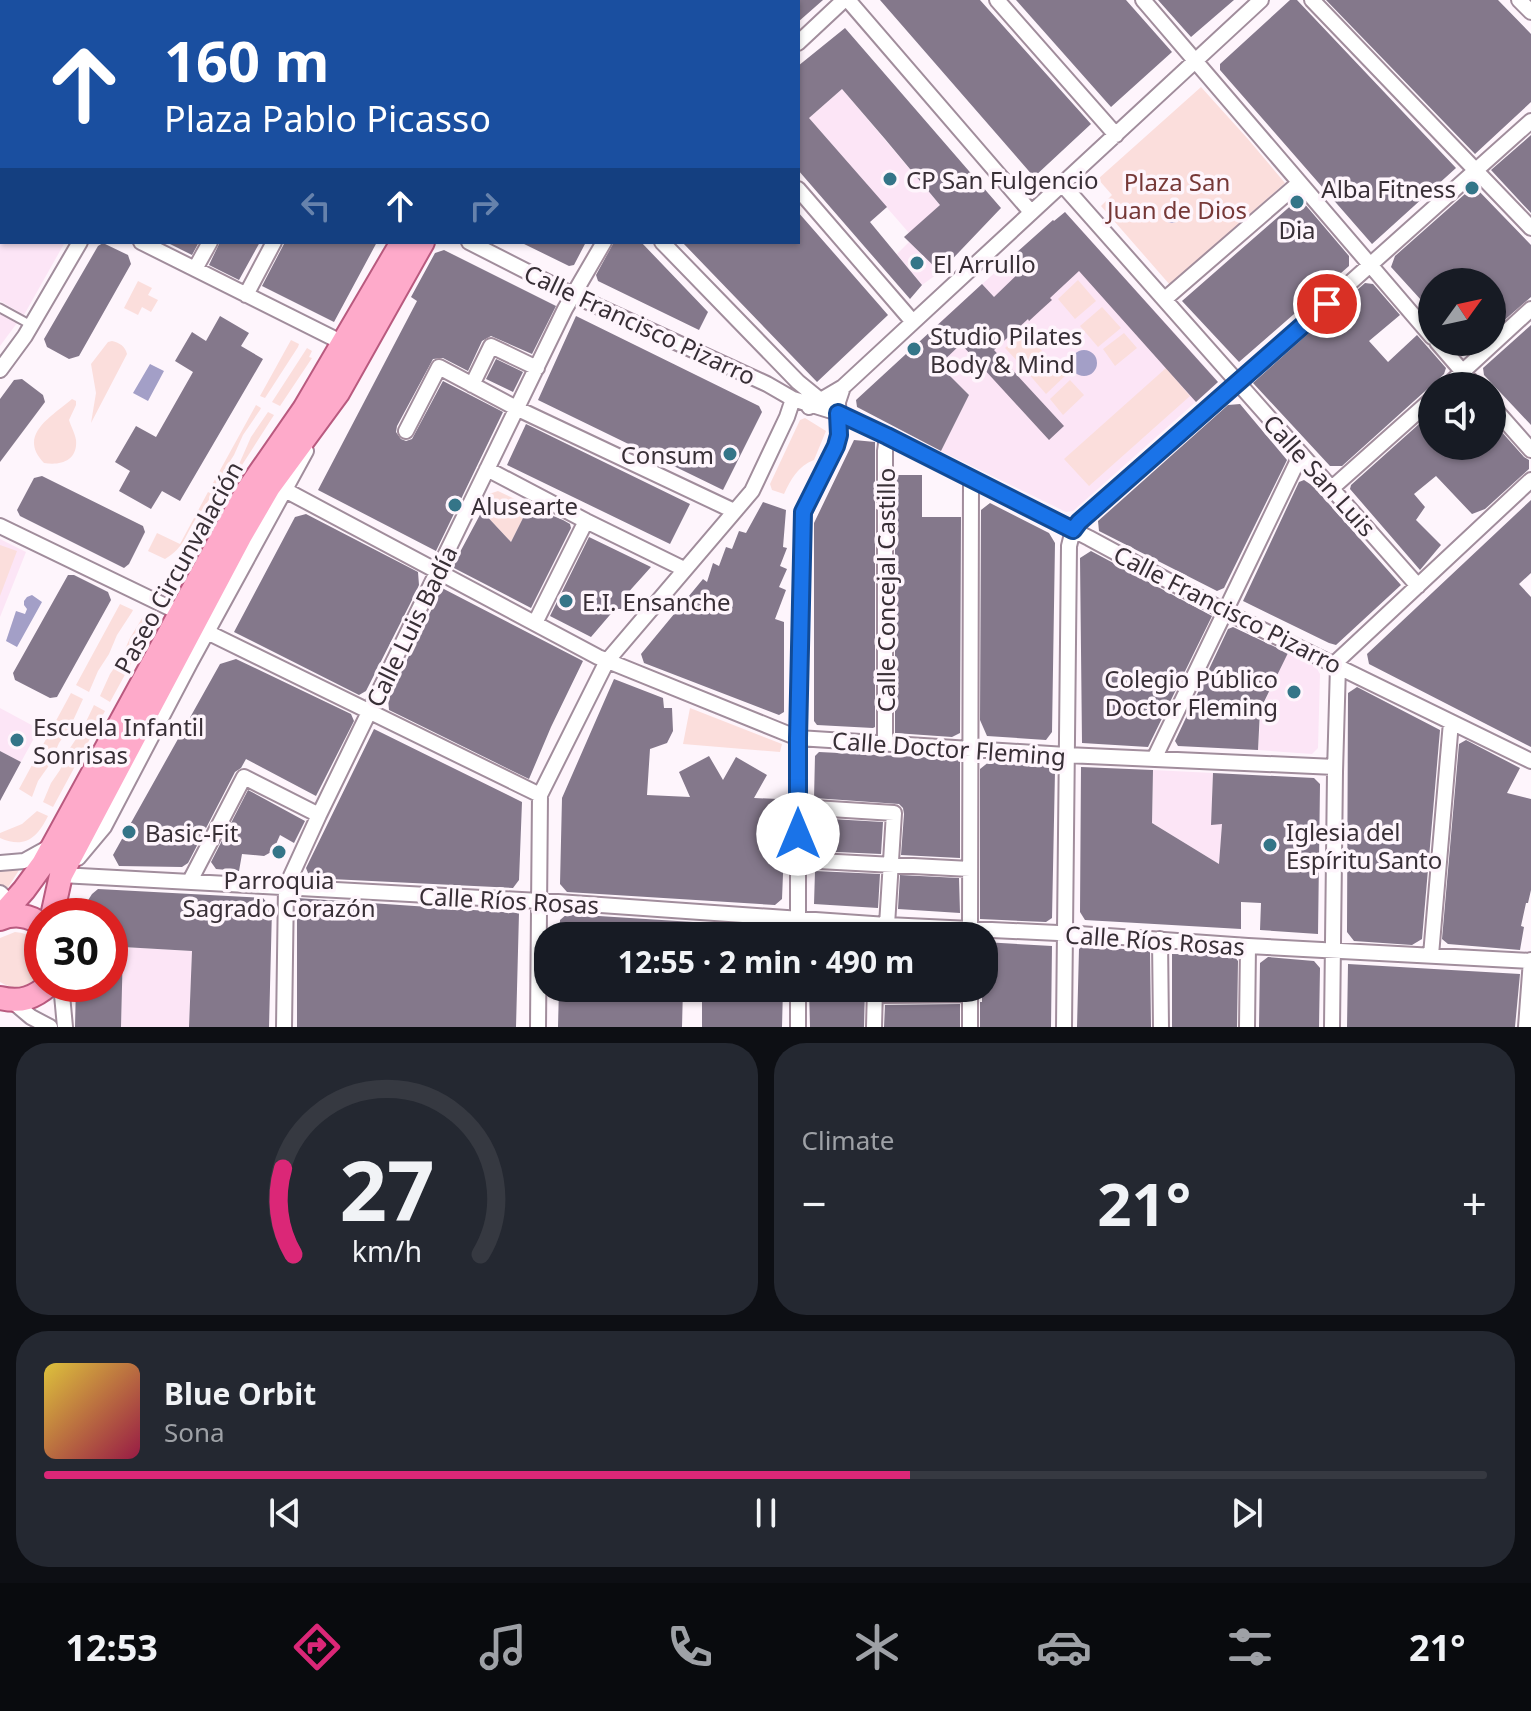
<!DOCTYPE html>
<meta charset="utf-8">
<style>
:root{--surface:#171b24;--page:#242831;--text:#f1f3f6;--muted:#9ea1a6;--line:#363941;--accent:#db2777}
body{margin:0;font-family:"Noto Sans",sans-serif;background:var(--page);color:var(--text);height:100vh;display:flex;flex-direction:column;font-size:30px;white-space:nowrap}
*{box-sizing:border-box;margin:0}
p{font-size:26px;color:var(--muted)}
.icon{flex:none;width:44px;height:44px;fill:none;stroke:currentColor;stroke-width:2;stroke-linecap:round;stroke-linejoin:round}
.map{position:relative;height:1027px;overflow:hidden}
.details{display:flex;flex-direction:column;gap:16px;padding:16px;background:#0d0f14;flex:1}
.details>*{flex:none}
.guide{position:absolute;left:0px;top:0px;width:800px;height:244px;box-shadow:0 2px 6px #0004;background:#1a4fa0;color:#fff;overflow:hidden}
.needle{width:52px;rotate:57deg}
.fabs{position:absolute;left:1418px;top:268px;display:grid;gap:16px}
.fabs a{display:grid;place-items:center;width:88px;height:88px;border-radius:50%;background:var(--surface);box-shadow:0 2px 6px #0004;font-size:40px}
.speed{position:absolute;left:24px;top:898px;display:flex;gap:16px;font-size:40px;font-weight:700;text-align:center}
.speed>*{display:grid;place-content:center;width:104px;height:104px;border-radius:50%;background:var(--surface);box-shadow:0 2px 6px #0004;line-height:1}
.speed .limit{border:12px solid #d22;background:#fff;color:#111}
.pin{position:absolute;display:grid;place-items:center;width:68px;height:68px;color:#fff;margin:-34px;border:4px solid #fff;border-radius:50%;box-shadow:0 2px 8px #0007}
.me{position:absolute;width:88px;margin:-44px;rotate:0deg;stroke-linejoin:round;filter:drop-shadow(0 0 6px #0008)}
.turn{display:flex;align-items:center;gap:28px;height:168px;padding:0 32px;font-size:36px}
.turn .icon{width:104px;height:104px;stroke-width:2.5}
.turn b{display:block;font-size:56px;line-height:68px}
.lanes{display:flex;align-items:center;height:76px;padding:0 32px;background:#0003;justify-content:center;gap:40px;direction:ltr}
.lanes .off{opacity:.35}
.big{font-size:60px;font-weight:700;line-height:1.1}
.details .tile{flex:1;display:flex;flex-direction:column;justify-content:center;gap:12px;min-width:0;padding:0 28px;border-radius:32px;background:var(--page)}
.details .dial{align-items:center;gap:0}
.dial svg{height:208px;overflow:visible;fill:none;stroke:var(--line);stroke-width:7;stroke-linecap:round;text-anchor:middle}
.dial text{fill:var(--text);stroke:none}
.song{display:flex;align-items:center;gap:24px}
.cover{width:96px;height:96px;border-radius:12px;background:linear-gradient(135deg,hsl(50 70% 55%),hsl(340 70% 35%))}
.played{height:8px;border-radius:4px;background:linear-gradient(90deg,var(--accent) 60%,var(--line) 60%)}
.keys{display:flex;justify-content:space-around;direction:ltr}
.heat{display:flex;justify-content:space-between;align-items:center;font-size:44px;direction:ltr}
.details .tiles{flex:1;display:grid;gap:16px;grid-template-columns:1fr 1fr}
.tile:last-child{grid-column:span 2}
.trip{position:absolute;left:534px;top:922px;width:464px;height:80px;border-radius:32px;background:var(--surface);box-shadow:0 2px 6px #0004;font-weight:700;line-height:80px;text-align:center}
.dock{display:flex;height:128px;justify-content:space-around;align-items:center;background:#090b0e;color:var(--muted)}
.dock .icon{width:56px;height:56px}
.dock .on{color:var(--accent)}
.dock b{font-size:36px;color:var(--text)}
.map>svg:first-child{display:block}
</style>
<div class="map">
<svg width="1531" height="1027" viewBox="0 0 1531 1027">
<rect width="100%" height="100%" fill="#fef5fc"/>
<!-- built -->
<path fill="#fce5f6" d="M842,89l98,116 -31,28 -100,-115z
M0,155l2,1v86h63l-41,73 -24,-14z
M1065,212l151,167 1,4 -144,128 -7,1 -125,-61 28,-56 -36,-36 6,-14 -11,-12 125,-113 2,1z
M909,242l31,30 -18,13 -25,-31z
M0,314l17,9 -17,23z
M0,539l26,13 -26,65z
M1288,652l28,15 4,7 -2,74 -6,6 -54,-4 3,-40z
M0,708l39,21 -18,33 -21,-11z
M1153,770l60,3 -2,51h11l-3,40 -67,-41z
M123,947l69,4 -3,76h-68z"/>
<!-- green -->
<path fill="#fbdedc" d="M44,0h152l-1,2h-148z
M0,10l2,1v145l-2,-1z
M1201,87l46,51 38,45 -115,102 -69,-79 11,-11 -14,-16z
M1078,280l18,21 -21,18 -17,-20z
M138,281l14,7 -4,7 10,5 -7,12 -9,-5 -4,8 -14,-7z
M1102,307l19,21 -23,19 -18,-21z
M1024,330l18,21 -18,17 -19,-20z
M1124,333l13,15 -22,18 -12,-17z
M291,340l8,4 -1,3 -33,51 -5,-2z
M112,341c8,2 13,5 15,13l-36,69 5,-30 -5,-29 17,-22z
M307,348l5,3 -3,6 3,1 -32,48 -8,-4z
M1047,356l18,20 -19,18 -19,-22z
M1166,368l24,28 -101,90 -25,-27z
M1070,380l14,15 -21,20 -13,-16z
M72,399l4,2v4l-7,15c2,7 6,13 7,20 2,21 -16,26 -32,23 -27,-28 7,-46 28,-64z
M256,405l5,3 -1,2 -17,25 -9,20 -19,30 -2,-2z
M268,412l6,3 -48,75 -4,-2 18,-26 11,-25z
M805,418l21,13 -12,29c-16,6 -23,19 -30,34l-12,-4 -2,-6 30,-64z
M498,491l31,15 -18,36 -29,-31 7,-17z
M208,492l4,2c-4,9 -10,15 -15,23 -12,18 -12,30 -32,42l-17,-8 9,-18 23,11z
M219,498l2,2 -38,68 -9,-4 14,-13 13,-25z
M0,545l17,6 -17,45z
M120,604l13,6 -1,2 -15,23 -8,19 -11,17 -9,21 -13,-7z
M144,615l11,5 -45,82 -10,-6 10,-22 11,-16 9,-20z
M71,693l12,6 -12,26 -12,18 -9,21 -12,17 -6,16 -13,-8z
M94,705l11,6 -52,96 -10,-5 8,-19 9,-13 8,-19 14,-21z
M690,708l92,36 -2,8 -97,-8z
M37,811l11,5c-11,22 -23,33 -48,22v-5l22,-9z
M21,867l-14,22 -3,2 -4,-3v-19z
M15,932c49,4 27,76 -15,50v-44z"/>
<!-- water -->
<path fill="#a39fc7" d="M1162 213a10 10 0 1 1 20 0a10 10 0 1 1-20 0Z
M1071 363a13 13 0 1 1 26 0a13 13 0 1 1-26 0Z
M150,364l14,7 -16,30 -15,-8z
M32,595l10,7 -25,45 -11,-6 10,-30 9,3 2,-5 -3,-4v-4l3,-4z"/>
<!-- building -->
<path fill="#84788b" d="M798,0h25l-25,22z
M880,0h100l111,124 -57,53z
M1016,0h110l46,52 -61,55z
M1158,0h76l-43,37z
M1290,0h7l159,168 -84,76 -152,-174v-6z
M1326,0h172l33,34v68l-56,52z
M845,28l156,180 -61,64 -36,-35 36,-32 -55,-66 -43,-50 -33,29 78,89 -17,15 52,63 -12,14 -112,-129v-104z
M1531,135v78l-40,-43z
M1474,186l57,59v52l-39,34v-49h-60v30l-41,-45 4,-11z
M1295,202h8l46,54v10l-110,96 -57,-61z
M798,212l90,103 -71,67 -135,-140h116z
M1065,212l153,170 -22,20 -117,-131 -29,27 2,2 -10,9 -13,12 -1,-2 -34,31 70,76 -15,14 -88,-96 -22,21 30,30 -28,56 -84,-44 -1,-7 126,-116 12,13 33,-32 -11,-12 37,-33 1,1z
M166,242h33l-7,13z
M220,242h40l-21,38 -30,-15z
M285,242h92l-43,80 -72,-36z
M520,242h66l-12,23 -5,1z
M614,242h27l67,70 -9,18 -101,-49 -2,-6z
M103,243l25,12 3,9 -52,92 -10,3 -22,-12 -3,-8 54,-93z
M444,250l112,56 -24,48 -41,-18 -9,5 -14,30 -25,-13 -10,1 -36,67 -1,6 5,7 5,2 6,-2 31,-58 60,31 -67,139 -118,-61 99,-189 -6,-4 24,-44z
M1365,283l8,1 27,31 -31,26 19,21 29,-27 29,33 -2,6 -102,92h-12l-77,-83z
M220,316l29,17 -8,13 22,13 -83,142 -18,-10 -11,18 -32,-18 11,-20 -15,-9 21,-36 20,11 37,-65 -18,-11 17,-29 14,9z
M576,316l183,90 3,6 -39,78 -185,-90z
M1531,325v100l-47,-50 -1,-7z
M496,359l27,13 -10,20 -27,-13z
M22,379l21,16 2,7 -45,60v-63l14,-19z
M1240,404l47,56 -63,128 -7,3 -118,-60 -1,-10 27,-24 103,-92z
M1428,416l4,4v26h60v-25l32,36 5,3v9l-44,40 -13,5 -36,-38 -22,18 11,13 -9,13 25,25 -21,25 -70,-81 1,-4z
M526,424l164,80 -20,40 -163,-79z
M854,440l21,2v285l-2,1 -56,-3 -3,-4v-198z
M895,475h27v42h39l-1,216 -8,4 -57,-4z
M42,476l101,50 2,6 -16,32 -5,4 -104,-52 -3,-6 17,-32z
M1304,480l9,6 88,99 -65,60 -7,-2 -86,-42 56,-119z
M1531,500v73l-12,11 12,13v150l-162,-83 -2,-10z
M763,502l23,8 -3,37 4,1 -7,18 7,3 -8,18 7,3 -11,29 9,3v90l-5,3 -135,-52 -3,-9 62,-75 4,3 6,-19 6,3 7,-19 6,2 7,-18 7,2z
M990,503l59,30 6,10 -3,189 -6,8 -59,-4 -7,-16 1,-210z
M529,506l34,14 7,4 1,4 -40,80 -79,-41 30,-56 29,31z
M306,514l112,58 1,13 -4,9 -49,97 -7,4 -125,-63 61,-115z
M589,537l62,30 -26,29 -1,10 -3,3h-6l-24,28 -41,-21z
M1091,551l121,65 -64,131 -66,-4 -2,-185z
M68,575h6l34,17 3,8 -54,97 -7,1 -35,-18 -2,-7z
M442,588l141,73 -32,66 -22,52 -140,-69 -1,-11z
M1233,627l55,26 -28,57 -2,40 -80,-4 -3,-5 53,-112z
M236,659l115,55 3,7 -38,75 -70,-37 -5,9 -6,4 -47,91 -6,4 -63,-1 -6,-11 107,-191z
M614,679l49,19 1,10h8l1,23 -6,12 -17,6 -3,46 43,2 -11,-25 30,-16 14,24 13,-23 31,18 -13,23 24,1v50h6l-2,50 -7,6 -208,-13 -7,-8 2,-86z
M1357,687l83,43 -18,209 -10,6 -58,-4 -7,-9 1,-239z
M374,729l148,73 -3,78 -6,8 -203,-10 -4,-10z
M1466,740l54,28 -13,25 24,6v91l-3,13h-2l-5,23 3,1 -4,23 -72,-6 -6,-5 17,-195z
M0,751l21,11 -21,39z
M819,752l141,7v99l-59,-3 3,-41 -1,-6 -4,-4 -85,-6 1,-42z
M990,761l57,3 8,7 -3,147 -6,4 -66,-3v-150z
M1081,767l72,3 -1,53 67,41 3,-40 -11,1 2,-52 101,5 6,6 -2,150 -58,-4 1,-27 -20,-1v27l-156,-9 -5,-8z
M248,790l57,31 -11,22 -14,-8 -7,16 -9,5 -22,-2 -3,17 -23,-2 -5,-7z
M814,818l69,4 -2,32 -67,-3z
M815,871l65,3 -2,34 -64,-4z
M900,875l59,3 1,35 -62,-4z
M98,889l165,9 9,11 -3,118h-80l3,-76 -69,-4 -2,80h-46l1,-43h34v-68h-32l14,-22z
M297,898l222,15 -3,114h-219z
M567,914l221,14v8h-228v-16z
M984,942l68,4 -1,81h-71v-25h2v-14h2z
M1083,946l67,5 1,76h-74l2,-78z
M1172,954l61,1 5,6 -1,66h-65z
M1268,957l46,4 6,7 -1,59h-60l1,-64z
M1348,964l172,10 -5,53h-168z
M559,988h124l-1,39h-124z
M702,988h81l-1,39h-80z
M809,988h56l-1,39h-54z
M960,1004v23h-76l1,-22z"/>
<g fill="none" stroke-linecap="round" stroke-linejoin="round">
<!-- lane casing -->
<g stroke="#a18d9c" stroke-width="11">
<path id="lane" d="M0,308l31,17"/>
</g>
<!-- street casing -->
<g stroke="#a18d9c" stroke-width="18">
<path id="street" d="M13,0l4,2
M342,0l3,2
M635,0l1,2
M848,0l183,212
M997,0l119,135
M1143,0l289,337
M1312,0l219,228
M1519,0l12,12
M211,2l1,-2
M798,43l46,-43
M1062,184l356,402
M798,189l115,133
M141,242l202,101
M469,242l104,53 194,89 26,15 45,14 49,23 202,102 137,74 305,149
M662,242l136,140 27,22
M195,269l15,-27
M246,295l28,-53
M1165,299l134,-116
M1437,342l38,44
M0,370l25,-34 55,-94
M472,385l19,-39 46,22
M1447,386l84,-77
M1492,406l39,44
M809,407l34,-20 418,-387
M406,431l33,-64 79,42 216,102
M487,469l99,52 98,48
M1332,488l100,-89
M285,490l313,167 200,81 268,17 269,12
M0,526l180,87
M535,623l51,-102
M207,632l333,163
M1334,664l197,-184
M885,743v-292l2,-15
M1154,759l147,-305
M798,807l96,6 -7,112
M78,858l26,-31 86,-164 116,-212
M799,860l171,9
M0,863l24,-2 27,-15
M61,875l497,27 329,23 192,9 169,12 283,15
M190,881l54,-104 75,38
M0,893l12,11
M970,935l1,-456
M798,936v-198l5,-226 33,-66 3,-11 -1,-33 5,-15
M1160,939l1,88
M1431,955l20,-233
M61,984l4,43
M875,995l95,-1
M12,1001l19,16 19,10
M284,1027l2,-140 33,-72 246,-506 39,-67
M538,1027l2,-232 67,-134 145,-170 35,-74 6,-18
M798,1027v-39
M874,1027l1,-39
M970,1027v-39
M1064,1027l5,-481 4,-16 6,-8 159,-139 293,-262
M1247,1027l1,-81
M1332,1027l3,-255 3,-106
M1526,1027l5,-67"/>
</g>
<!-- primary casing -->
<g stroke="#b95a7f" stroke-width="26">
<path id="primary" d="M535,2l1,-2
M558,2l1,-2
M52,916l9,-41 179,-338 29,-50 69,-94 85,-151
M0,917l24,-27 19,-26 204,-373 57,-82 98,-167
M0,919c14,-6 30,-4 42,6
M0,998c21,5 34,0 50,-14"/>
</g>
<!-- lane -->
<use href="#lane" stroke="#fff" stroke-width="7"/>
<!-- street -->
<use href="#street" stroke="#fff" stroke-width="14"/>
<!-- primary -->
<use href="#primary" stroke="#feaaca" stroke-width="22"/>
</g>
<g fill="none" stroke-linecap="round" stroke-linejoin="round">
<!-- route casing -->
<g stroke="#114b97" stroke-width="20">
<path id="route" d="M798,834v-96l5,-226 33,-66 3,-11 -1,-22 49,23 186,94 6,-8 248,-218"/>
</g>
<!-- route -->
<use href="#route" stroke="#1a73e8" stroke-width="14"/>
</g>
<!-- markers -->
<g fill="#347588" stroke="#fef5fc" stroke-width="3">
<circle cx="890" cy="179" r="8"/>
<circle cx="1472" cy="188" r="8"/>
<circle cx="1297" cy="202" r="8"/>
<circle cx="917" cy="263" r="8"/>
<circle cx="914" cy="349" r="8"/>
<circle cx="730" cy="454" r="8"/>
<circle cx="455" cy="505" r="8"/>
<circle cx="566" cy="601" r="8"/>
<circle cx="1294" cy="692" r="8"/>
<circle cx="17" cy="740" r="8"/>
<circle cx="129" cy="832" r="8"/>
<circle cx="1270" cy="845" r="8"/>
<circle cx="279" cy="852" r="8"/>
</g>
<g text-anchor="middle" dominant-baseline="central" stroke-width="7" stroke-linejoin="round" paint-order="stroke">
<!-- poi labels -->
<g font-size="24" fill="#382f36" stroke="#fef5fc" text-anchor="start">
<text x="906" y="179">CP San Fulgencio</text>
<text x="1456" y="188" text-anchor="end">Alba Fitness</text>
<text x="1297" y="229" text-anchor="middle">Dia</text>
<text x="933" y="263">El Arrullo</text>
<text x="930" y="335">Studio Pilates<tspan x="930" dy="28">Body &amp; Mind</tspan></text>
<text x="714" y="454" text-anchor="end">Consum</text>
<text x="471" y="505">Alusearte</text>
<text x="582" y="601">E.I. Ensanche</text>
<text x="1278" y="678" text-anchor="end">Colegio Público<tspan x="1278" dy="28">Doctor Fleming</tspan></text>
<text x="33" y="726">Escuela Infantil<tspan x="33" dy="28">Sonrisas</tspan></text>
<text x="1286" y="831">Iglesia del<tspan x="1286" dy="28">Espíritu Santo</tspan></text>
<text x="145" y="832">Basic-Fit</text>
<text x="279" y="879" text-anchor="middle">Parroquia<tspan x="279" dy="28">Sagrado Corazón</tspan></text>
</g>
<!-- park labels -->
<g font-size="24" fill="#763837" stroke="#fef5fc">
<text x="1177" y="181">Plaza San<tspan x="1177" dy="28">Juan de Dios</tspan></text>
</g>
<!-- street labels -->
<g font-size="24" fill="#382f36" stroke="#fef5fc">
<text transform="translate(640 324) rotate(25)">Calle Francisco Pizarro</text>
<text transform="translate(1320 475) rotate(48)">Calle San Luis</text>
<text transform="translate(178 567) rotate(-61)">Paseo Circunvalación</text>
<text transform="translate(885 590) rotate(-90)">Calle Concejal Castillo</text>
<text transform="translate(1228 609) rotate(27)">Calle Francisco Pizarro</text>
<text transform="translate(411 626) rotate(-64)">Calle Luis Badía</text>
<text transform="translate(949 748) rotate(4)">Calle Doctor Fleming</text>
<text transform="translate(509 900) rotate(3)">Calle Ríos Rosas</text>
<text transform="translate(1155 940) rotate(4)">Calle Ríos Rosas</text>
</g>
</g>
</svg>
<div class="fabs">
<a><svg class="needle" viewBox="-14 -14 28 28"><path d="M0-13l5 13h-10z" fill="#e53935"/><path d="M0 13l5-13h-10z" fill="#9ea1a6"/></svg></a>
<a><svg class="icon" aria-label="sound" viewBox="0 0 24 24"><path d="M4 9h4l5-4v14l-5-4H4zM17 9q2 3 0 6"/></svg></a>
</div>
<div class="speed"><div class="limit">30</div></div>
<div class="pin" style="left:1327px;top:304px;background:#d93025"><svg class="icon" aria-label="arrive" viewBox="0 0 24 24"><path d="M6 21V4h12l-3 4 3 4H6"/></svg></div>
<svg class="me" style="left:798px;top:834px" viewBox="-20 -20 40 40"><circle r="19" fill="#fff"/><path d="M0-13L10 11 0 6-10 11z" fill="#1a73e8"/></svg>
<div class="trip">12:55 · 2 min · 490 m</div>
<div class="guide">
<div class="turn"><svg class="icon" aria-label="ahead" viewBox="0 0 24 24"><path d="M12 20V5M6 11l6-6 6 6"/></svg><div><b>160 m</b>Plaza Pablo Picasso</div></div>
<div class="lanes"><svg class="icon off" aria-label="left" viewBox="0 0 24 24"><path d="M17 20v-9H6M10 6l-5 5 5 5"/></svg><svg class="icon" aria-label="ahead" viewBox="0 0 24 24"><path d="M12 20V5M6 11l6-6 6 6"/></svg><svg class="icon off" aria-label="right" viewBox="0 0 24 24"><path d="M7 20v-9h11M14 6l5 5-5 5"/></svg></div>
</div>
</div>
<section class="details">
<div class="tiles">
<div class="tile dial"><svg viewBox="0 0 100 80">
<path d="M14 69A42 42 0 1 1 86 69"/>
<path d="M14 69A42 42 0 0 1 10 36" stroke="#db2777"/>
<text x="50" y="56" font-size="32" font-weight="700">27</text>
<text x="50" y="72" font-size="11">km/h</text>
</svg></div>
<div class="tile"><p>Climate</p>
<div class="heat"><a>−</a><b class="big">21°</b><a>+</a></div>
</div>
<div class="tile">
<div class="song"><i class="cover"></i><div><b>Blue Orbit</b><p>Sona</p></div></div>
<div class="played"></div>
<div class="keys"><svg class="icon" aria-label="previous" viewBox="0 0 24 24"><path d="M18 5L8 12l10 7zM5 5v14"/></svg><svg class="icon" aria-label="pause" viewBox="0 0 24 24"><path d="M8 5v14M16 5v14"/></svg><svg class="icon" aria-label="next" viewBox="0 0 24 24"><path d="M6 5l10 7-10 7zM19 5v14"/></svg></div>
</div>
</div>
</section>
<nav class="dock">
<b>12:53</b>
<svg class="icon on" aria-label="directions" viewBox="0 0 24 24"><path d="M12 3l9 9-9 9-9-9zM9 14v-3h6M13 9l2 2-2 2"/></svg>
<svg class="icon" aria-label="music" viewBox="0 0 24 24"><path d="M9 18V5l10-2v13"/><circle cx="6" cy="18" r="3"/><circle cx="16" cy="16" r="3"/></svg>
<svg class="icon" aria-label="phone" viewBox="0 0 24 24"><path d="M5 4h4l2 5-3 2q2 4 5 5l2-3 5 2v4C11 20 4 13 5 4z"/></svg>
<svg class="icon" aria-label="climate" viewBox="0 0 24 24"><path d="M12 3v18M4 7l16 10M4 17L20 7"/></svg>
<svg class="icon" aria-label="car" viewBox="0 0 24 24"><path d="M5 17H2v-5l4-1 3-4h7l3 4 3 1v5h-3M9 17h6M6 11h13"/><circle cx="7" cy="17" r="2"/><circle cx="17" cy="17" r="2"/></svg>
<svg class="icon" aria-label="filters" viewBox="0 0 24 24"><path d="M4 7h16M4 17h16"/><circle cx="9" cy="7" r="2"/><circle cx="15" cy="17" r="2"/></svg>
<b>21°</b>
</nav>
